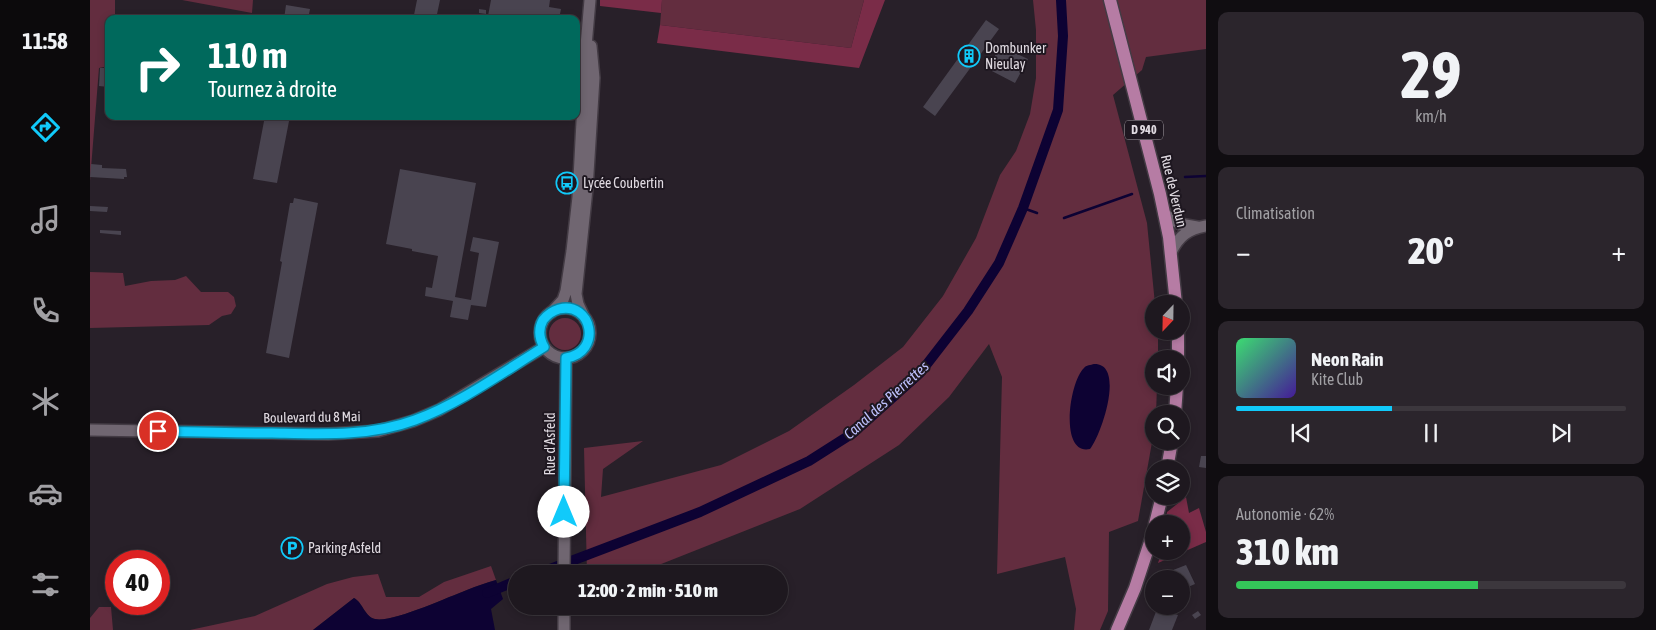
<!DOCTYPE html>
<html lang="fr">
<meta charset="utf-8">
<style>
:root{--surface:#1e181f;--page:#2b252c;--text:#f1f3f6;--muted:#a1a0a4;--line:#3c373d;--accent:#11cafa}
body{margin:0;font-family:"Asap Condensed",sans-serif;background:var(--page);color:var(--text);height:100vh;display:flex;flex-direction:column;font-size:19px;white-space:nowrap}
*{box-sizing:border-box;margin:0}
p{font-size:16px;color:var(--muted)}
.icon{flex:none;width:28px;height:28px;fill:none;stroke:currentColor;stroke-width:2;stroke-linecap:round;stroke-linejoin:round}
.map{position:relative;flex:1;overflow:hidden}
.details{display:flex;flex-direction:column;gap:12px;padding:12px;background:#100d11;width:450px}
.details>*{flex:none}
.banner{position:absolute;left:15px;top:15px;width:475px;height:105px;border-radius:10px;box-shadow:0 2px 8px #0003,0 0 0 1px var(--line);background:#00695c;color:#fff;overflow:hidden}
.needle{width:32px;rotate:202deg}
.fabs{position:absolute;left:1055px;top:295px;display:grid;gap:10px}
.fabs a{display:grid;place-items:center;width:45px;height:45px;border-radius:50%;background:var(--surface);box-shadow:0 2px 8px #0003,0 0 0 1px var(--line);font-size:25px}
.speed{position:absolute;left:15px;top:550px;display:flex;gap:10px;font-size:25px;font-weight:700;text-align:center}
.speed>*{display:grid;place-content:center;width:65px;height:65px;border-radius:50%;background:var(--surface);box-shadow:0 2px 8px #0003,0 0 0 1px var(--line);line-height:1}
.speed .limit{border:8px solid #d22;background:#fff;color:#111}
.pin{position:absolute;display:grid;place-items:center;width:42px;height:42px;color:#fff;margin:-21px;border:2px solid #fff;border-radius:50%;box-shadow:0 1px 5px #0007}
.me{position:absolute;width:55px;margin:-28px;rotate:0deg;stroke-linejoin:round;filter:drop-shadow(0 0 4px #0008)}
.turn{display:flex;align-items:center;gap:18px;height:105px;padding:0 20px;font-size:22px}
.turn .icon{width:65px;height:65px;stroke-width:2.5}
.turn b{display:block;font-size:35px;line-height:42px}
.big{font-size:38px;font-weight:800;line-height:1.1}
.details .widget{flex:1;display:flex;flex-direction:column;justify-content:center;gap:8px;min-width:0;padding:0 18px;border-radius:10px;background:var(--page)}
.details .dial{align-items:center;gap:0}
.dial b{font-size:65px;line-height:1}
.song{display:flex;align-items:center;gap:15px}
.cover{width:60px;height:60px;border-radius:8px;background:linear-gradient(135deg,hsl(140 70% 55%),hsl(260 70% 35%))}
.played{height:5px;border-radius:2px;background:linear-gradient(90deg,var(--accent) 40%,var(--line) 40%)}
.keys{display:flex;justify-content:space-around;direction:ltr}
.heat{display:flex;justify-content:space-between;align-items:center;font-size:28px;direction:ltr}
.charge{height:8px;border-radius:4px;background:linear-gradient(90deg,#34c759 62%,var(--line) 0)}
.trip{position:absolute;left:418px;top:565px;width:280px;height:50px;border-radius:25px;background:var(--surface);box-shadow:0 2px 8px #0003,0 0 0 1px var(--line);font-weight:800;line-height:50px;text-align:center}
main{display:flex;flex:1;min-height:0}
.tabs{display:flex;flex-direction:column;width:90px;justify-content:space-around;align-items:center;background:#0c0a0c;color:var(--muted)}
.tabs .icon{width:35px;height:35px}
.tabs .on{color:var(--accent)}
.tabs b{font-size:22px;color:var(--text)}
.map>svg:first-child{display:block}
</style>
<main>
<nav class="tabs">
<b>11:58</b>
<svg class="icon on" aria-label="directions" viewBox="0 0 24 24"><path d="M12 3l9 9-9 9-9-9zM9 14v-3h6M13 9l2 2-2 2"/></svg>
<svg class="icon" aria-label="music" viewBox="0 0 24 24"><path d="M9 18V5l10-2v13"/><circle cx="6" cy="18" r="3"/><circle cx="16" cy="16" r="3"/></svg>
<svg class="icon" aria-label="phone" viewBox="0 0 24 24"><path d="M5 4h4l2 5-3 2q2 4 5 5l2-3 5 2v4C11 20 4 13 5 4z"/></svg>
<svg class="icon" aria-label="climate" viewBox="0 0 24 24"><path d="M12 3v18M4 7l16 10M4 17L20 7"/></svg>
<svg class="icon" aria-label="car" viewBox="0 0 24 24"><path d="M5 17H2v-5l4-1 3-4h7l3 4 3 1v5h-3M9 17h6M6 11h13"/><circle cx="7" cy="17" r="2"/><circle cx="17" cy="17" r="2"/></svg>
<svg class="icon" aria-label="filters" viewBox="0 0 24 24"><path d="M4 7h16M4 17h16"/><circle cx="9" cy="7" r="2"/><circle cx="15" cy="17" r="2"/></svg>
</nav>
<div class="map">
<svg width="1116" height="630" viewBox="0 0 1116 630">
<rect width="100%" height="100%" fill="#282029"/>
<!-- green -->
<path fill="#632d3f" d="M0,0h25v19h-6v47l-10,2 -9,113z
M92,0h71l-1,13z
M572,0h202l-13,48 -191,-23z
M943,0h173v49l-60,8 -4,13 -29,25 34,128 8,81h-1v27h4v28h-4v27h3l-1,28h-2v17l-16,90 -29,11 -1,79 -8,19h-26l2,-21 -11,-52 -68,17 5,-197 -13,-33 -40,53 -50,48 -99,64 -164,65h-49l-3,-126 59,-7 -40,28 -2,28 120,-32 68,-34 65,-46 49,-38 40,-51 33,-58 24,-63 16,-24 14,-37 6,-36v-48z
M0,272l33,1 2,13 26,-5 24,-1 11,-4 15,16h27l6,5 2,9 -5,8 -9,2 -13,9 -119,3z
M459 334a16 16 0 1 1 32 0a16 16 0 1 1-32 0Z
M401,566l5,14c-10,3 -20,6 -29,10 -19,7 -75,33 -92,29 -10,-2 -12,-16 -21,-21l-41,32h-123l65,-14 72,-32 26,-7 25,-3 8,23h33l25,-15z
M9,607h12l2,23h-23v-12z"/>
<!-- forest -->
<path fill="#7a2c48" d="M510,0h62l-1,13 -61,-7z
M774,0h21l-26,68 -202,-25 3,-18 191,23z
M1096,497l3,16 10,-5 7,24v10l-48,21 4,-12h19v-27h-16l2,-12z"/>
<!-- water -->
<path fill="#0d0233" d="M1004,364c32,-1 7,72 -4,85 -31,7 -21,-67 -6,-81 2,-3 7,-3 10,-4z
M406,580l7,19 -12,10 4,21h-182l41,-32c9,5 11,19 21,21 17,4 73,-22 92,-29 9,-4 19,-7 29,-10z"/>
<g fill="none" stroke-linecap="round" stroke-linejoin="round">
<!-- stream -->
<path stroke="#0d0233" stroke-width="2.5" d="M1095,177l21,-1
M933,208l14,5
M974,218l68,-24"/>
<!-- canal -->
<path stroke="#0d0233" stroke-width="10" d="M447,574l163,-62 109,-51 44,-28 67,-60 48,-62 31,-48 24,-55 35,-98 5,-74 -2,-36
M397,593l29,-12"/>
</g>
<!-- building -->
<path fill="#494450" d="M327,0h23l-4,19 -22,-4z
M401,0h59l-1,7 12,2 -2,10h-58l-13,-3z
M196,5l24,4 -2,10h-24z
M389,9l7,1v4l-7,-1z
M896,20l13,9 -64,87 -12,-9z
M910,46l28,13 -13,24 -27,-14z
M10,68h4v4h5v15l-10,-1z
M175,116h25l-13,67 -24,-4z
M1,164l11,1v3l24,1 1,8h-3v2l-34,-2z
M310,169l76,14 -21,114 16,3 8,-47 -9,-2 3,-14 26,5 -13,65 -15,-2 -3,15 -18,-3 3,-16 -28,-5 1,-9 6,1 6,-32 -26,-5v-2l-26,-5z
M204,198l24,5 -29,155 -23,-5 16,-91 -2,-1 10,-58h3z
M0,206l18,1 -1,5 -17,-1z
M10,230l21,1v4l-21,-2z
M1111,456h5v12l-7,-1z
M1096,565l9,19 -14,6v-11h-16l-2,-5z
M1067,609l21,6 -6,15h-23z
M1108,611l3,4 -6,4 -3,-4z"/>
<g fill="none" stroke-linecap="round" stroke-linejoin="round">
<!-- minor casing -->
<g stroke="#433b44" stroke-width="14">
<path id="minor" d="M1074,214l16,10 17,3
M1081,252c8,-16 17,-23 35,-26
M450 333a25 25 0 1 1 50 0a25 25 0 1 1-50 0Z
M462,312l11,-12 3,-9 6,-40 6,-54 8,-151 4,-46
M495,319l-7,-15 -2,-10 11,-105 7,-111 -3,-32
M0,430l238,4 50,-3 35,-10 26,-11 105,-63
M474,574l2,-216
M474,630v-24"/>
</g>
<!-- major casing -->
<g stroke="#433b44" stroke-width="15">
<path id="major" d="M1020,0l50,194 9,43 7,67
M1088,331v28
M1085,414l2,-28
M1077,469l5,-28
M1065,524l7,-28
M1027,630l18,-42 19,-58"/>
</g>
<!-- minor -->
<use href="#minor" stroke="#706671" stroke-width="11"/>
<!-- major -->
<use href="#major" stroke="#b67ca4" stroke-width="12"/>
</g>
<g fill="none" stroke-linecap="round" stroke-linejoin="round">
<!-- route casing -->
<g stroke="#0b83a2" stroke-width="12">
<path id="route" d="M68,431c38,1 76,2 114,2 48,1 97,4 143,-13 46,-17 88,-48 129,-73 -5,-9 -6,-18 -1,-27 4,-5 9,-9 16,-11 33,-8 44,43 7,49l-2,154"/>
</g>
<!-- route -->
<use href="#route" stroke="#11cafa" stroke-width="9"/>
</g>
<!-- icons -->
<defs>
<g id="building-ring" transform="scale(1.125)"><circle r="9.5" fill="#1e1720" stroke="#11cafa" stroke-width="1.5"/><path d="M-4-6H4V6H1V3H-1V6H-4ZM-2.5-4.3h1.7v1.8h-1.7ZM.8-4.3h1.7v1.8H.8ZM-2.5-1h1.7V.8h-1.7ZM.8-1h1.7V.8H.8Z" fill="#11cafa"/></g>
<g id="bus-ring" transform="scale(1.125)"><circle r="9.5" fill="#1e1720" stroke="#11cafa" stroke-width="1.5"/><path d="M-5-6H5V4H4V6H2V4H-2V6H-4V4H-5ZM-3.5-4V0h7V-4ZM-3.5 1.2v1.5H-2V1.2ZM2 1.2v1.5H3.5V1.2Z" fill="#11cafa"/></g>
<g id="parking-ring" transform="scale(1.125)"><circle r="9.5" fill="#1e1720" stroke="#11cafa" stroke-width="1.5"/><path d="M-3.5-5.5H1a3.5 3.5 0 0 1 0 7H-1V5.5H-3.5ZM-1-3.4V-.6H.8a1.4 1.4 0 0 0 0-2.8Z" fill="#11cafa"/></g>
</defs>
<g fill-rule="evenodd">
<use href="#building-ring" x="879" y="56"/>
<use href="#bus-ring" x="477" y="183"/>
<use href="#parking-ring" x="202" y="548"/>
</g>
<g text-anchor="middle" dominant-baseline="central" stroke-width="4" stroke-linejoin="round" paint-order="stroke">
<!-- shield labels -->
<rect fill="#1e1720" stroke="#a6a0a7" stroke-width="1" x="1035" y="120.5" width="38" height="19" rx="4"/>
<g font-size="12" font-weight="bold" fill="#e0dae1">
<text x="1054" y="130">D 940</text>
</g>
<!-- poi labels -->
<g font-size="14" fill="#e0dae1" stroke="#1e1720" text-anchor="start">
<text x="895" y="48">Dombunker<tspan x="895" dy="16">Nieulay</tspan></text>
<text x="493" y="183">Lycée Coubertin</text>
<text x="218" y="548">Parking Asfeld</text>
</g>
<!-- street labels -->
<g font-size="14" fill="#e0dae1" stroke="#1e1720">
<text transform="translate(1084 191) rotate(77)">Rue de Verdun</text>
<text transform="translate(222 417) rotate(-1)">Boulevard du 8 Mai</text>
<text transform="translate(460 444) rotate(-90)">Rue d'Asfeld</text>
</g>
<!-- water labels -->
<g font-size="15" font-style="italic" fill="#bec1fe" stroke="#1e1720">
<text transform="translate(796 400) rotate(-42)">Canal des Pierrettes</text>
</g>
</g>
</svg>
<div class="fabs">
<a><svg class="needle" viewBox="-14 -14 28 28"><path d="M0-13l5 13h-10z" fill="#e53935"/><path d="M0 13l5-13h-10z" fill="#a1a0a4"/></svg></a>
<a><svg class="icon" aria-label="sound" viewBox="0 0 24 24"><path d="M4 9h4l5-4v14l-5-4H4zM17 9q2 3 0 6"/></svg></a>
<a><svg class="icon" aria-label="search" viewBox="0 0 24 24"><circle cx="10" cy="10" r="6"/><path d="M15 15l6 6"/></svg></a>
<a><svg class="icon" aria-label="layers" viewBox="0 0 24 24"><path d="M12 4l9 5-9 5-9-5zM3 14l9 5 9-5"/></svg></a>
<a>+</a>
<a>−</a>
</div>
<div class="speed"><div class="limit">40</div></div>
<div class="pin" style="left:68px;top:431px;background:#d93025"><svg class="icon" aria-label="arrive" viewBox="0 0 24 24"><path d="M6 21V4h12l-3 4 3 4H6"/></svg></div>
<svg class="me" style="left:474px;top:512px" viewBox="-20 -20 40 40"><circle r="19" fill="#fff"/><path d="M0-13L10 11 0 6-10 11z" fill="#11cafa"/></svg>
<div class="trip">12:00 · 2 min · 510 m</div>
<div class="banner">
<div class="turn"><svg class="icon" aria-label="right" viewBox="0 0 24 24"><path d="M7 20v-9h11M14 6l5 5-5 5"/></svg><div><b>110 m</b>Tournez à droite</div></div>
</div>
</div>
<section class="details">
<div class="widget dial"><b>29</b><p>km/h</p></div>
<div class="widget"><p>Climatisation</p>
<div class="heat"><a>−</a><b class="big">20°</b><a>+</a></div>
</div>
<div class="widget">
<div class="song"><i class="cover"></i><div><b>Neon Rain</b><p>Kite Club</p></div></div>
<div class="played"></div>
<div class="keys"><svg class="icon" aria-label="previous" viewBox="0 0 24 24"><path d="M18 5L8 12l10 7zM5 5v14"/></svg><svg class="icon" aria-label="pause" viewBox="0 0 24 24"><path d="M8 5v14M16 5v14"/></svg><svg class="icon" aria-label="next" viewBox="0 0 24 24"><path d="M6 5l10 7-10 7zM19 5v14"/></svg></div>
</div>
<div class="widget"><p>Autonomie · 62%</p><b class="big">310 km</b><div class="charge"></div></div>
</section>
</main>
